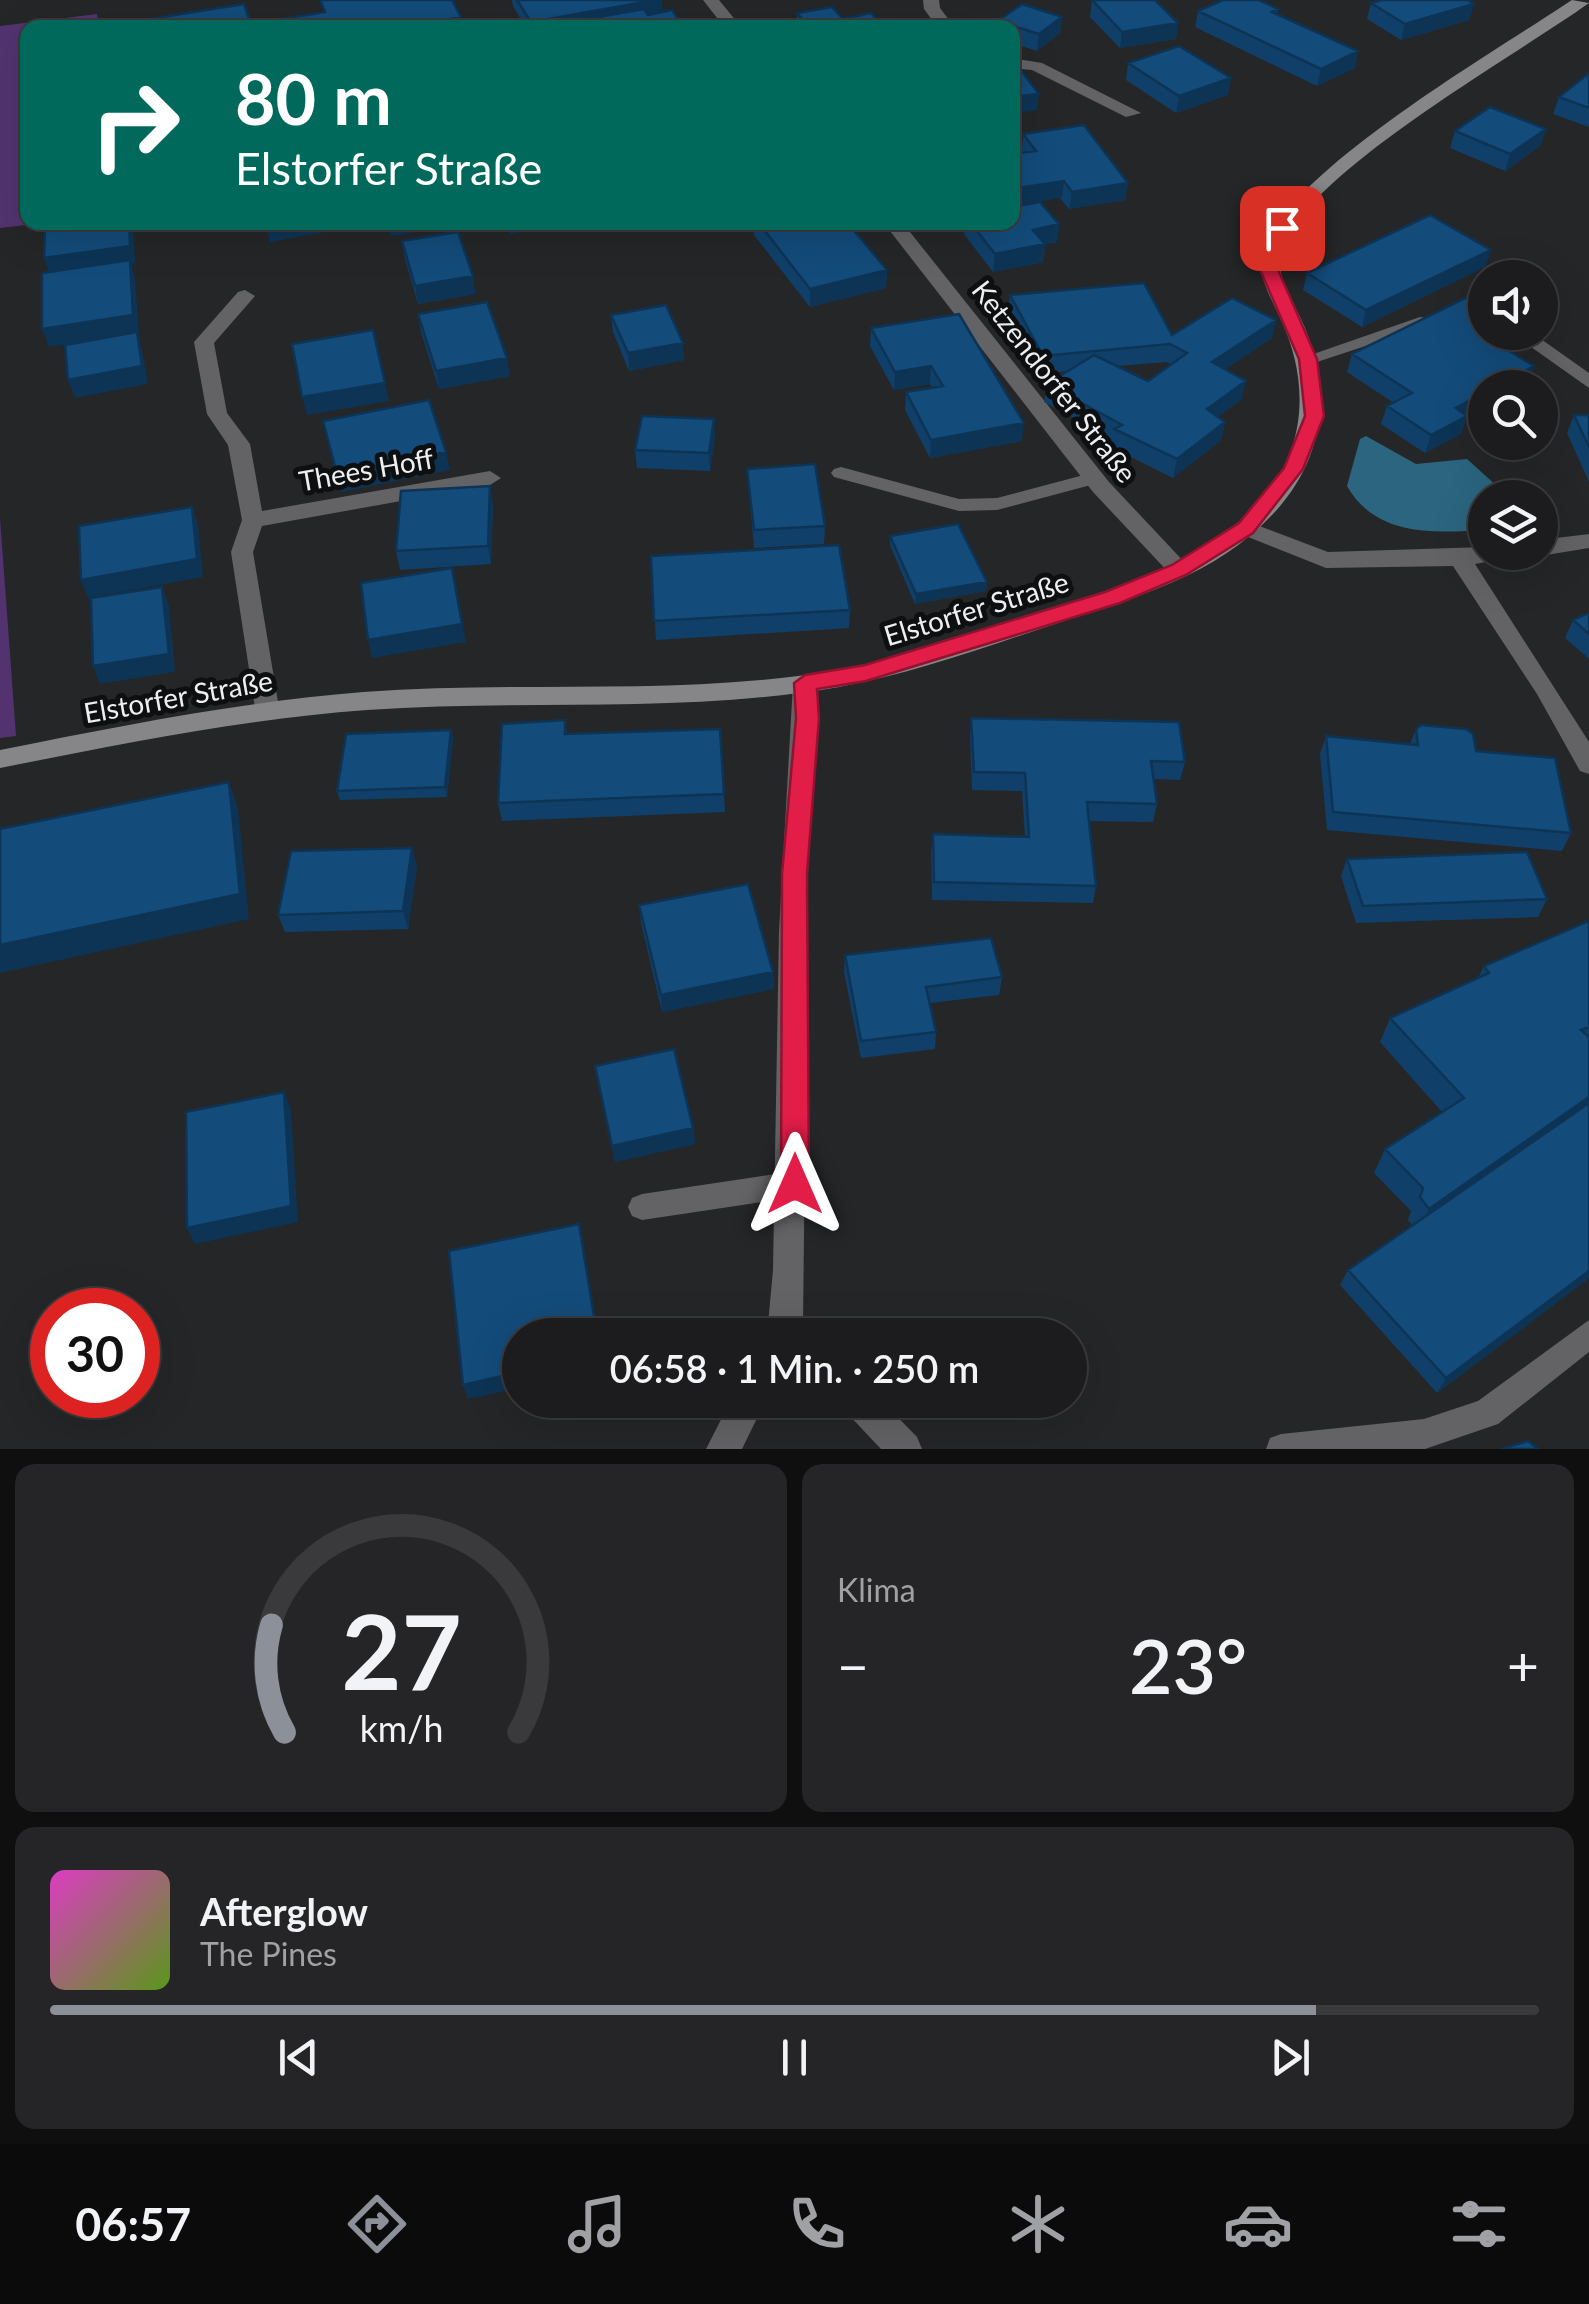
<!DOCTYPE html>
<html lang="de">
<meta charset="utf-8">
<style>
:root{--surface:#1c1c1e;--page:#252527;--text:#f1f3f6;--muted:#a0a1a4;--line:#3a3a3c;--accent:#8c9099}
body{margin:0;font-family:Lato,sans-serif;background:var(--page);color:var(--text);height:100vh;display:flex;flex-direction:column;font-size:38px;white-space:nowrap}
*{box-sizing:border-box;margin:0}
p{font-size:32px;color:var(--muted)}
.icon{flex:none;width:55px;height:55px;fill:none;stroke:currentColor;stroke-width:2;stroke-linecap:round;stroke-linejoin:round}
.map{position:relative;height:1449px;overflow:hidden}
.panel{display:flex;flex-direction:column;gap:15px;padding:15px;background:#0f0f10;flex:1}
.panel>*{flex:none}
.guide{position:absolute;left:20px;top:20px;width:1000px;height:210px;border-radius:20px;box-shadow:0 10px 40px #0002,0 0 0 2px var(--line);background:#00695c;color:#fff;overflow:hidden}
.fabs{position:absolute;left:1468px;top:260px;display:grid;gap:20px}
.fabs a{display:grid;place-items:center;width:90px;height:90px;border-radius:50%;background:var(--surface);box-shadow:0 10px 40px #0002,0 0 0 2px var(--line);font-size:50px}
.speed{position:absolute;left:30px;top:1288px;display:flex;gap:20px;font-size:50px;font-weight:700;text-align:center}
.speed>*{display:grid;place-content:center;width:130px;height:130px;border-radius:50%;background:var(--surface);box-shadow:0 10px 40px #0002,0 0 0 2px var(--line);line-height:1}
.speed .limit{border:15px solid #d22;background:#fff;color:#111}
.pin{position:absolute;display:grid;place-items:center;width:85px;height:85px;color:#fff;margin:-42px;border-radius:20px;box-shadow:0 5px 15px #0006}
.me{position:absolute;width:110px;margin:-55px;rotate:0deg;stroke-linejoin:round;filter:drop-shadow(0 0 8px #0008)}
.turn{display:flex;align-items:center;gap:35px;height:210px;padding:0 50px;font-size:45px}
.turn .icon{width:130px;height:130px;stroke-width:2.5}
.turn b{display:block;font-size:70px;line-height:85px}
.big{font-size:75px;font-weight:600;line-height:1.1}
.panel .tile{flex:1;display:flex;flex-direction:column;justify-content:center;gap:15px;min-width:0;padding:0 35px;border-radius:20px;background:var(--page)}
.panel .dial{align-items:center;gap:0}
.dial svg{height:260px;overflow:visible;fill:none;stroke:var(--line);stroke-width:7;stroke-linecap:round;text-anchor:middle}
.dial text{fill:var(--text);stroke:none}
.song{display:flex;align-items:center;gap:30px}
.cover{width:120px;height:120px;border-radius:15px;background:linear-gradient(135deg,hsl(310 70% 55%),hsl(90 70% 35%))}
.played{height:10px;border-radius:5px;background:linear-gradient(90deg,var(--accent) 85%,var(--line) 85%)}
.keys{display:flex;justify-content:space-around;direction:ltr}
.heat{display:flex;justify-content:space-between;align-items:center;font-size:55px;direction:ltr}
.panel .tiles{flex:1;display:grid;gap:15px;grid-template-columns:1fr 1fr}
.tile:last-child{grid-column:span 2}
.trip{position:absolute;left:502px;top:1318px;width:585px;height:100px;border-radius:50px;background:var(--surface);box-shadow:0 10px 40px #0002,0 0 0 2px var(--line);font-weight:600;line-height:100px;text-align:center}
.dock{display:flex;height:160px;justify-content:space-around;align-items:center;background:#0b0b0c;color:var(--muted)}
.dock .icon{width:70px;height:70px}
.dock .active{color:var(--accent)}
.dock b{font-size:45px;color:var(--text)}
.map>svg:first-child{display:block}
</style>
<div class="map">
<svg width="1589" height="1449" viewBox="0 0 1589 1449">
<rect width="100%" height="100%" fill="#252628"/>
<!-- green -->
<path fill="#523370" d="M97,14l2,13 -71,1v194l16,1 -44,5v-202z
M0,518l16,218 -16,2z"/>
<!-- water -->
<path fill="#2b657f" d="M1366,436l50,28 51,-5 32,29 4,9 -18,1v32c-51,3 -109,7 -138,-44l13,-47z"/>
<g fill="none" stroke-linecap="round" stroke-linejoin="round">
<!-- lane -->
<path fill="#636365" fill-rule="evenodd" d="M1420,317l6,1v8l-112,37h-12l-3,-4z
M1510,332h21l58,41v15z
M841,467l118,32 38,-1 98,-26 10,6 -3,4 -105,28 -38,1 -125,-34 -3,-4 3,-4z
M795,1171l10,4 4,9 -4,9 -10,4 -153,23 -10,-4 -4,-9 4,-9 10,-4z
M1589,1320v32l-91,72 -73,25h-159l4,-11 11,-4 143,-15 54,-18z"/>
<!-- street -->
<path fill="#636365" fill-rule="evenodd" d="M703,0h16l23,28h-17z
M923,0h16l1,8 15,20h-17l-14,-19z
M1012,58l30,5 99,50 -15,4 -94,-47 -20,-2z
M883,222h19l207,260 78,83 3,5 -3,5h-16l-78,-83z
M245,290l10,6 -41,47 13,70 23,31 12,67 228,-40 11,7 -11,7 -228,41 -9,26 26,156 -12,9 -12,-9 -24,-156 11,-32 -14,-75 -21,-31 -13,-72 44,-50z
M1246,521l82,31 157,-5v5h30l-3,5 -37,7 114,178v32l-9,-3 -43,-77 -84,-128 -127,2 -88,-35 -3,-5z
M1589,534v14l-49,8 -9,-4h9v-12z
M805,674l12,9 1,24 -10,167 -5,452 -3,9h-33l6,-65 6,-339 14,-248z
M731,1400h35l-24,49h-36z
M841,1400h40l36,37 5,12h-41l-35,-37z"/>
<!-- secondary -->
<path fill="#868688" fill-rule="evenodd" d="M1572,0l17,3c-74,53 -271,163 -306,241 -11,26 7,52 18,75 32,68 25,139 -28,195 -56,61 -136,83 -212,108 -73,24 -146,51 -222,65 -155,27 -315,12 -472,23 -124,9 -246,34 -367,58v-18c120,-24 240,-48 363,-58 157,-12 319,5 475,-22 72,-13 141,-38 210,-60 75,-25 154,-47 210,-106 49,-52 52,-122 23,-184 -10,-23 -28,-50 -17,-75 35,-80 232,-194 308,-245z"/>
</g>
<!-- wall -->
<path fill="#104069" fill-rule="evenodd" d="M512,0h150v12l22,16h-158l-13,-22z
M1092,0l86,23 -2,16 -56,9 -30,-31z
M1371,3l103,1 -5,16 -68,20 -34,-21z
M1278,9l-1,5 81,37 -3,17 -38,18 -122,-59 3,-16z
M797,13l46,6 41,9h-87z
M998,21l62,12 -23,18 -25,-8v-15h-14z
M1128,63l103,15 -3,17 -52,18 -50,-33z
M1589,73v54l-36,-13 6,-17z
M1546,129l-6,17 -35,25 -55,-23 5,-17z
M1023,134l105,49 -3,17 -56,9 -47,-58z
M754,222h93l40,48 -1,18 -76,19 -56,-72z
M965,222h47l47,2 -2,18 -12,2 -2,18 -50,10 -29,-38z
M402,241l71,35 2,18 -57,10 -13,-45z
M1491,250l-6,17 -123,60 -59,-37 4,-17z
M1010,295l162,40 104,-15 -4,18 -47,31 17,30 -25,18 8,5 -4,18 -48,38 -62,-31 1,-8 -68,-37 3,-18 21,-13 -27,3 -33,-62zM1167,362l4,2 -23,17 -31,-15z
M418,314l92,62 -71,13 -18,-57z
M959,314l63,127 -92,17 -25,-48 1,-18 26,-4 -2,-4 -36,6 -24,-44 1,-18z
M611,315l72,28 1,17 -55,11 -16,-39z
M1485,332h17l-1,3 -10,5 37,44 -61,33 -6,17 -36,19 -44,-29 6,-18 7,-3 -47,-31 5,-18z
M1574,415h15v67l-22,-49z
M715,437l-5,34 -73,-3 -2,-18z
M747,469l78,57 -1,18 -70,4z
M493,504l-2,60 -91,6 -4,-19z
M890,536l97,46 -1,9 -71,13 -25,-59z
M651,556l199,54 -1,18 -193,12z
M1589,613v46l-24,-21 8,-18z
M971,718l214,44 -5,18 -26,-1 3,25 -4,18 -64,-1 7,65 -3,17 -161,-3 -1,-48 2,-18 92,3 -3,-46 -50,-1 -2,-54z
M565,720l2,14 153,-5 5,83 -223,9 -4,-18z
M1416,729l60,22 95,82 -9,18 -235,-21 -7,-76 6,-18 84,8z
M451,730l2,10 -6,57 -107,3 -3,-9z
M1347,859l200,40 -9,18 -182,6 -15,-47z
M417,866l-9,63 -123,3 -7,-17z
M639,905l134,67 1,17 -112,23 -21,-89z
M1589,921v357l-152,115 -97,-108 8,-15 64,-45 -4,-5 3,-9 -37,-38 11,-24 57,-37 -62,-70 10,-24 88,-40 6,-12z
M845,955l157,22 -3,18 -69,8 6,29 -1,17 -74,9 -17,-86z
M595,1066l98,62 2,16 -80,18z"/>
<!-- shaded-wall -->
<path fill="#0d3455" d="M656,0h6l1,15 -81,5v8h-50l-1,-6z
M1474,4l-5,16 -68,20 4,-16z
M461,17l2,11h-63z
M1062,17l-2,16 -23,18 2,-17z
M1178,23l-2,16 -56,9 2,-16z
M1358,51l-3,17 -38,18 4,-17z
M1231,78l-3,17 -52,18 3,-17z
M1039,94l-2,16 -25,4v-17z
M1546,129l-6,17 -35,25 5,-17z
M1064,181l-2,17 -50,8v-17z
M1128,183l-3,17 -56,9 3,-17z
M129,222h4l2,41 -4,1 4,14 4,55h-2l5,17 6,34 -73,14 -7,-18 69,-47 -88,14 -7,-18 8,-54 -6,-17z
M277,222h46l2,10 -55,10 -4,-18z
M388,222h66l1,4 -64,10z
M509,222h57v3l-56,9z
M1059,224l-2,18 -26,5 2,-17z
M1045,244l-2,18 -50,10 2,-18z
M1491,250l-6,17 -123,60 4,-17z
M887,270l-1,18 -76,19v-18z
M473,276l2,18 -57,10 -3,-18z
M1276,320l-4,18 -64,42 4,-18z
M1485,329v3h17l-1,3 -29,15 6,-18z
M683,343l1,17 -55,11 -1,-18z
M507,358l3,18 -71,13 -3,-18z
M931,366l-1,18 -36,6 1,-18z
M1534,366l-6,18 -7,4h-27z
M1246,381l-4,18 -39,29 4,-19z
M385,383l4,18 -82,14 -5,-18z
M1485,392v15l-18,10 -6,17 -36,19 6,-18 25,-27z
M714,419l1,18 -5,34 -1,-18z
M1225,422l-4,18 -48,38 4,-19z
M1024,423l-2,18 -92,17 1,-18z
M446,452l4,18 -109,22 -4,-18z
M490,486l3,18 -2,60 -3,-18z
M192,507l6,18 5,52 -115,21 -7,-18z
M452,568l14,74 -94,16 -4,-18z
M987,582l-1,9 -71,13 1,-10z
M162,587l7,19 6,66 -75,12 -7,-18z
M451,730l2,10 -6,57 -2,-10z
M229,782l9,26 11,111 -249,54v-28z
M412,848l5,18 -9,63 -5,-18z
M773,972l1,17 -112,23 -1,-17z
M284,1092l7,17 7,113 -103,22 -8,-16z
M1589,1097v13l-172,122 12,-23z
M693,1128l2,16 -80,18 -3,-16z
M1589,1271v7l-152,115 9,-15z
M520,1372v16l-52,11 -5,-14z"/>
<!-- building -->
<path fill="#134b7a" stroke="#0d3455" stroke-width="2.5" d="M320,0h132l9,17 -61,11h-293l-1,-2 138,-22 7,20 74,-12z
M517,0h139l-125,22z
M1092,0h63l23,23 -56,9z
M1223,0h36l19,9 -6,3 86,39 -37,18 -123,-58z
M1382,0h86l6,4 -69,20 -34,-21z
M1022,4l40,13 -23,17 -41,-13z
M832,7l11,12 28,-6 13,15h-74l-13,-15z
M644,9l4,6 24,-5 12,18h-97l-5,-8z
M1179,46l52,32 -52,18 -51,-33z
M1012,64h4l23,30 -27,3z
M1589,73v35l-30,-11z
M1490,107l56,22 -36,25 -55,-23z
M1084,125l44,58 -56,9 -8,-11 -52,8v-35l24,-3 -13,-17z
M1040,202l19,22 -26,6 12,14 -50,10 -25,-32h42v-15z
M1430,215l61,35 -125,60 -59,-37z
M74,222h55l1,24 -86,12 1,-28 29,-4z
M758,222h89l40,48 -77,19z
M458,232l15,44 -58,10 -13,-45z
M130,260l3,55 -91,14v-56z
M1144,283l28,52 60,-37 44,22 -64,42 34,19 -39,28 18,13 -48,37 -63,-30 8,-4 -75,-41 47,-29 54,26 39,-28 -17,-9 -127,12 -33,-61z
M1470,296l15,8v25l-7,3 56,34 -40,22h-9v4l-29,16 11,8 -36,19 -44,-29 25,-13 -60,-39z
M487,302l20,56 -71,13 -18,-57z
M666,305l17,38 -55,10 -17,-38z
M959,314l65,109 -93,17 -25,-48 37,-6 -12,-20 -36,6 -24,-44z
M373,330l12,53 -83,14 -10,-53z
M137,332l5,34 -74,14 -3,-35z
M429,400l17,52 -109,22 -14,-53z
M1574,415h15v32z
M642,416l72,3 -5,34 -74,-3z
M815,464l10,62 -71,4 -7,-61z
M490,486l-2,60 -92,5 5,-60z
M192,507l5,52 -116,21 -2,-54z
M958,524l29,58 -71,12 -26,-58z
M839,545l11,65 -196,11 -3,-65z
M452,568l10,56 -94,16 -7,-57z
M162,587l7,67 -76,12 -2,-68z
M1589,613v21l-16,-14z
M971,718l208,4 6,40 -34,-1 6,43 -70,-2 9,84 -162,-4 -1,-48 96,3 -4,-64 -51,-1z
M565,720v14l155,-5 4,65 -226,9 4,-79z
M1421,725l45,4 7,5 3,17 79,7 16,75 -238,-21 -7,-76 92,9 -2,-16z
M451,730l-6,57 -108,4 9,-57z
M229,782l11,112 -240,51v-116z
M412,848l-9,63 -125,4 13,-64z
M1527,852l20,47 -184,7 -16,-47z
M748,884l25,88 -112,23 -22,-90z
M1589,921v106l-8,3 8,7v60l-160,112 -9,-12 3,-9 -38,-39 79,-51 -74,-80 99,-45 -5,-7z
M991,938l11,39 -76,10 10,45 -75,9 -16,-86z
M674,1049l19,79 -81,18 -17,-80z
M284,1092l7,114 -104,22 -1,-116z
M1589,1103v168l-143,107 -98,-108z
M579,1224l18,111h-77v37l-57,13 -14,-134z
M1528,1441l10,8h-37z"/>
<!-- route -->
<path fill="#e11d48" stroke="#92132f" stroke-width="2.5" d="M1282,223l8,5 -10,20 -1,24 38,87 7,57 -21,53 -50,64 -67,42 -66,28 -254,78 -49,8 2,29 -12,156 2,310 -4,10 -10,3 -10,-3 -4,-10 1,-310 14,-156 -2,-35 11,-8 60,-10 240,-73 67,-27 67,-42 45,-55 21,-52 -6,-57 -38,-87 2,-24 13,-24z"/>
<g text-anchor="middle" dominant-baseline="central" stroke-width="10" stroke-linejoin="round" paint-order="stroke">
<!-- street labels -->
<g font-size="28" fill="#eeeff0" stroke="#0e0f10">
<text transform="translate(1055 381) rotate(52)">Ketzendorfer Straße</text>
<text transform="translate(366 469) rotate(-10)">Thees Hoff</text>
<text transform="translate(976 608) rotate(-17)">Elstorfer Straße</text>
<text transform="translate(178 696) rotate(-10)">Elstorfer Straße</text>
</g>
</g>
</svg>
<div class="fabs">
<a><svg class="icon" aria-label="sound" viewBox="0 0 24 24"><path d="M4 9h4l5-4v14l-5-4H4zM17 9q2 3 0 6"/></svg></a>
<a><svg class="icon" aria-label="search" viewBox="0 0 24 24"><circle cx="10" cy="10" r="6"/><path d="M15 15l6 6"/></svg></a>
<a><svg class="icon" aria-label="layers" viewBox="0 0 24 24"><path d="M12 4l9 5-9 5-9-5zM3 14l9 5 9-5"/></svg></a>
</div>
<div class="speed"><div class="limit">30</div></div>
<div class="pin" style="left:1282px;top:228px;background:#d93025"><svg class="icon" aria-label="arrive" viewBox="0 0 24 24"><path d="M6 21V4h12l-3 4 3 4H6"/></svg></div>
<svg class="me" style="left:795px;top:1184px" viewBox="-20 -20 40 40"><path d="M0-17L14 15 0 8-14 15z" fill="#e11d48" stroke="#fff" stroke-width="4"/></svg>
<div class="trip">06:58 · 1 Min. · 250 m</div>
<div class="guide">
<div class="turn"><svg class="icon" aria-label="right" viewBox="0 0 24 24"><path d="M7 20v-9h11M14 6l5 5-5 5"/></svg><div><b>80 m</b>Elstorfer Straße</div></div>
</div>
</div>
<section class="panel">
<div class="tiles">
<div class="tile dial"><svg viewBox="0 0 100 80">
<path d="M14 69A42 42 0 1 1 86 69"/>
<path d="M14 69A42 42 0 0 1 10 36" stroke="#8c9099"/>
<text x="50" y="56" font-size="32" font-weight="700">27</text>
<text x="50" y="72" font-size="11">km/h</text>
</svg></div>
<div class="tile"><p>Klima</p>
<div class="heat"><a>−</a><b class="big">23°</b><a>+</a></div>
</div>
<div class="tile">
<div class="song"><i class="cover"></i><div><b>Afterglow</b><p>The Pines</p></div></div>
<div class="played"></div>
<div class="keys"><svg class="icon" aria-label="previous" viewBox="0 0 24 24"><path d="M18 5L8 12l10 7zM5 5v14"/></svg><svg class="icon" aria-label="pause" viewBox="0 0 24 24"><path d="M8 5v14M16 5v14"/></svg><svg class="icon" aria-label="next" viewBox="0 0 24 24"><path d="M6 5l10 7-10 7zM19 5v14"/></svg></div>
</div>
</div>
</section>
<nav class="dock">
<b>06:57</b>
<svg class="icon active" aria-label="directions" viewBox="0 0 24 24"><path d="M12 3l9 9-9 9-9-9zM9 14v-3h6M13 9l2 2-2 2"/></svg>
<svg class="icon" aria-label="music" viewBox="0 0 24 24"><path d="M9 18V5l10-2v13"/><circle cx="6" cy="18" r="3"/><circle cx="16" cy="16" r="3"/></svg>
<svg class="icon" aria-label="phone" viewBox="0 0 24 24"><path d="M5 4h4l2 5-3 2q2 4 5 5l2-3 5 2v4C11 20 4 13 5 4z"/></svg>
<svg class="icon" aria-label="climate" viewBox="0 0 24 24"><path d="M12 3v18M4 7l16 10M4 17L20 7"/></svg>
<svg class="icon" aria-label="car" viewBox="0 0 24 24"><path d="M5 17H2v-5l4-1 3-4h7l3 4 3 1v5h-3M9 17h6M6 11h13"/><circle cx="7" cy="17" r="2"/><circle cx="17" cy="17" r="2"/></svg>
<svg class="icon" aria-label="filters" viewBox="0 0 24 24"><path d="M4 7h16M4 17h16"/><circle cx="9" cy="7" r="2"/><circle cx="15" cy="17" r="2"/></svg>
</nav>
